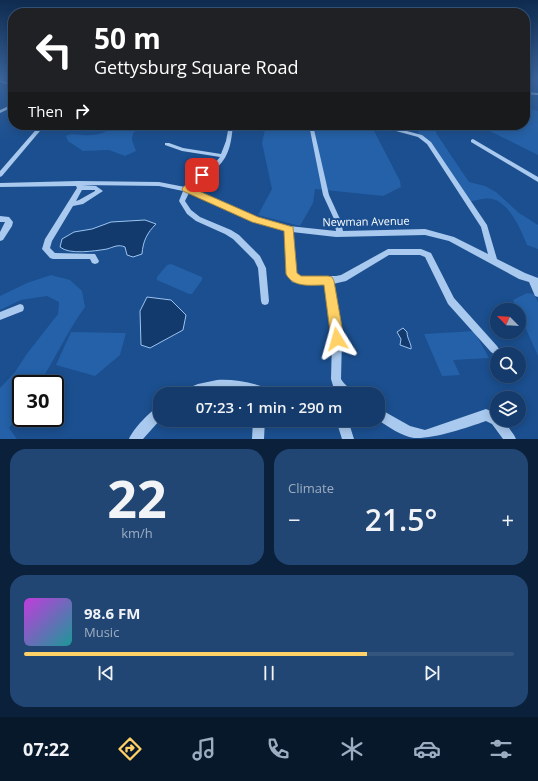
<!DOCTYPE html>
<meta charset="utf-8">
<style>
:root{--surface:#143b6b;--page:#214673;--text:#f1f3f6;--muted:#9dadc1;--line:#33557e;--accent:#ffd166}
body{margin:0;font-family:"Open Sans",sans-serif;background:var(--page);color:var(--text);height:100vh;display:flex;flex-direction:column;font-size:15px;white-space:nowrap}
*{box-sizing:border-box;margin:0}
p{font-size:13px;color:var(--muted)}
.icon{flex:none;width:22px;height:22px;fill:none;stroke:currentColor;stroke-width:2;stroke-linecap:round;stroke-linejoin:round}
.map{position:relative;height:439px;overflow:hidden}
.details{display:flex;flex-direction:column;gap:10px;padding:10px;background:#0b203b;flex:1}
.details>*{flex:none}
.top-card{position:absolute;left:8px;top:8px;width:522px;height:122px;border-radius:16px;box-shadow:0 2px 10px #0003,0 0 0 1px var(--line);background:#202124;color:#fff;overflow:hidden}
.needle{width:26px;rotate:294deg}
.controls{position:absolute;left:490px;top:303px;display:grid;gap:8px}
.controls a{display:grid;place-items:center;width:36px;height:36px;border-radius:50%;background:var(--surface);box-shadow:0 2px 10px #0003,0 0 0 1px var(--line);font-size:20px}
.speed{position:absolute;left:12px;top:375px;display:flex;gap:8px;font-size:20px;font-weight:700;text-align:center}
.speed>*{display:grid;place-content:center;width:52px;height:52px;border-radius:50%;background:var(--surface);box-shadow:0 2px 10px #0003,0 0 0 1px var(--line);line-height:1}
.speed .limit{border:2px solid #111;border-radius:6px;background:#fff;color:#111}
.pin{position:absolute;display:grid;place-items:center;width:34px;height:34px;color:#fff;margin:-17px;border-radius:8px;box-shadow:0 2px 6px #0006}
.me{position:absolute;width:44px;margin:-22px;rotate:352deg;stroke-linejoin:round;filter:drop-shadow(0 0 3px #0008)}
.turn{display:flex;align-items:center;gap:14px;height:84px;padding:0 20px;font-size:18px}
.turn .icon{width:52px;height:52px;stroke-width:2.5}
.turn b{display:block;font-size:28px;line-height:34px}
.then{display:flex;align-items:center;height:38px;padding:0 20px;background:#0003;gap:8px;font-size:15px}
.big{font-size:30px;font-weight:600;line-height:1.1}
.details .tile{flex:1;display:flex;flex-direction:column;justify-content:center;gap:6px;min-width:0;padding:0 14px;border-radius:16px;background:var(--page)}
.details .dial{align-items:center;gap:0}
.dial b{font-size:52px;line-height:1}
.song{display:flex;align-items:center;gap:12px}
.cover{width:48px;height:48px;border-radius:6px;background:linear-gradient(135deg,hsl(290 70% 55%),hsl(180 70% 35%))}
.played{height:4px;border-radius:2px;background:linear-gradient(90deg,var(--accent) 70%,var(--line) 70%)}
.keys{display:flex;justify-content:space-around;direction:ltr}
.heat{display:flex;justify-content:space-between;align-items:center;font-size:22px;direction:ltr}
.details .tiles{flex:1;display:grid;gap:10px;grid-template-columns:1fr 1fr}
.tile:last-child{grid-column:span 2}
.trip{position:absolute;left:153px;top:387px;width:232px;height:40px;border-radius:16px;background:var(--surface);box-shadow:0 2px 10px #0003,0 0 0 1px var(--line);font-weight:600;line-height:40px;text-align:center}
.tabs{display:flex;height:64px;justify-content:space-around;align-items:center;background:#08182b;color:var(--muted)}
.tabs .icon{width:28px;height:28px}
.tabs .current{color:var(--accent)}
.tabs b{font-size:18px;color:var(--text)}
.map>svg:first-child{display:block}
</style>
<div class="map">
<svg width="538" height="439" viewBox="0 0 538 439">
<rect width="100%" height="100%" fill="#1b4f8f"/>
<!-- green -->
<path fill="#2461a8" d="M525,107l13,4v44l-48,-24 -28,-6h63z
M115,125h35l-10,3 -7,5 -1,7 4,11 -11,5 -16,-6 -26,1 -15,-10 -2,-5c6,-3 9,-1 16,-1 12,1 25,-1 33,-10z
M266,125h105l29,56 1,6 -18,9 -68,-7 -2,14 -13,23 -42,-11 14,-26 -10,-46z
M415,125h30l-9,4v4l33,49 16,4 11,6 23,21 19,12v24l-11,-4c-6,-15 -18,-43 -35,-46 -6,-2 -16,2 -22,2l-41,-61 -10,-6z
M171,264l31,13v3l-10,14h-3l-32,-14v-3l10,-12z
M51,275l19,5 12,11 3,16c-18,25 -30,52 -46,77h-18v27l-12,17 8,11h-17v-51l15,-16 11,-17 32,-41 1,-12 -12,-6 -26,4 -21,10v-14l27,-13z
M527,293l7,1 4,8v54l-19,-43v-3h-2l-4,-10z
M474,331l15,27 -36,2 7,15 -18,1 -18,-42z
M71,332l55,1 -6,22 -25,21 -39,-11z"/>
<!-- water -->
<path fill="#123a6d" stroke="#9cc4f0" d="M145,220l11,4c-9,9 -13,17 -14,30l-9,3 -6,-2 -2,-8c-7,-3 -11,0 -18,2 -12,2 -38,6 -47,-2l2,-8 12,-7 18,-3 19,-7z
M147,297l24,3 15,15 -3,15 -33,18 -9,-3 -1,-34z
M403,328l4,4c0,7 5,12 4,17l-11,-4 1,-6 -4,-7z"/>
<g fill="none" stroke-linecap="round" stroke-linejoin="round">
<!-- minor -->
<path fill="#a9c9ee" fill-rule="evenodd" d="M0,80l13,4v2l-13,-4z
M525,92l13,1v2l-13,-1z
M13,104v3l-13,6v-3z
M40,125h5l-43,51 -2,1v-6z
M229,125h4c-2,20 -4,35 -22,47 -5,3 -12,5 -17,9l-3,8 66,28 32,9 47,5 -2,-12 -11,-24 -14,-70h4l16,70 11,24 3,12 82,-2 29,8 34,17 -7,-27 -54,-83 -9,-7 -22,-6 3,-2 23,6 9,7 56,83 10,34 28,14 13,5v19l-3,-1 -6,-14 -10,-3 -70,-38 -24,-6 -89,2 -44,-5 4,42 1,2h39l5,-1 47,-26h33l10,4 23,45 43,48 2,3 -2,3 -3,2 -3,-2 -43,-48 -23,-47 -5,-2h-31l-43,26 -13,3 9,55 -1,40c3,6 10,9 12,15h-13l-6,-5 -3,-10 1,-40 -8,-55h-23l-9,-2 -4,-7 -4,-41 1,-3 -32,-10 -64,-28 -4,8 6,9 9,7 31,13 8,5 21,21 6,12 3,33 -1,3 -3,1 -3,-1 -1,-3 -3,-33 -4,-8 -21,-21 -8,-5 -29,-13 -9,-7 -8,-13 4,-10 -24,-5 -77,-1 14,1 7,5 -20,13 -10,2 -21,35 -2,7 5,5 40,1 4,7 -1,2 -3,1 -3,-1 -2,-4h-37l-3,-1 -8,-9 3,-10 32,-51 -1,-2 -76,1v-4l78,-2 81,1 26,5 4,-8c11,-7 23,-11 31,-22l-38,-6 -17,-6v-2h4l14,5 38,6 5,-13zM82,190h13v1l-16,9 -3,1z
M473,139l65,38v5l-67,-40v-2z
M0,216l9,1 4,5 -1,4 -9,14 -3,1v-9l5,-10h-5z
M20,304l3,1 1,3 -1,3 -23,9v-8z
M217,380c19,-1 38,3 55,10l1,4h-23l-23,-4 -10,1 -16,3h-19l1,-4 15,-6z
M160,406v14l-17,19h-14c4,-10 21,-28 31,-33z
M378,408l32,18 15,4 61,-21 11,5v6h6l11,15 2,4h-13l-11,-15 -6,-3c-20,7 -52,18 -72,17 -13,-2 -25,-11 -36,-18z
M253,420h12l-1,19h-12z
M336,420h12l6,19h-12z"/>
</g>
<!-- sky -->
<linearGradient id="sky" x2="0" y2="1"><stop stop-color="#0f2b4f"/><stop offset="0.56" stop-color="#39639b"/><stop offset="1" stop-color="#39639b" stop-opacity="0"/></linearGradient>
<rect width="538" height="140" fill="url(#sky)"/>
<!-- route -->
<path fill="#ffd166" stroke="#a68842" d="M202,172l3,1c2,8 -9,10 -13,15l66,29 35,10 4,46 4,3h27l4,1 2,4 10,58 -2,5 -5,1 -4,-1 -2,-5 -7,-54c-13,0 -31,3 -38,-11l-2,-43 -32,-9 -69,-31 -1,-2c4,-6 8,-6 13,-10 3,-3 3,-5 7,-7z"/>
<g text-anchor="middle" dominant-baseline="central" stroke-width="4" stroke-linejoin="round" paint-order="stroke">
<!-- street labels -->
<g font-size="11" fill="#fff" stroke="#1b4f8f">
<text transform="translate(366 221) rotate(-1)">Newman Avenue</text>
</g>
</g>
</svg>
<div class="controls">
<a><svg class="needle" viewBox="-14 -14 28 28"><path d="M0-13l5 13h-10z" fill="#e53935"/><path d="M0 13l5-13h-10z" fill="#9dadc1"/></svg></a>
<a><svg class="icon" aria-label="search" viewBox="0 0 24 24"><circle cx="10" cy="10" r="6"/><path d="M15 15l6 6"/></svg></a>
<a><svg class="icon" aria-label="layers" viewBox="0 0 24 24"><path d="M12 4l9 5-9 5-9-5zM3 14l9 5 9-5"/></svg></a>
</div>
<div class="speed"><div class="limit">30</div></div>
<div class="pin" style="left:202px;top:175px;background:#d93025"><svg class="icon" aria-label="arrive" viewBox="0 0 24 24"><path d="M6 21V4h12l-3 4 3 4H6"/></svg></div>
<svg class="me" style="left:337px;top:339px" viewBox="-20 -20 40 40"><path d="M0-17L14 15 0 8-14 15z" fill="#ffd166" stroke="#fff" stroke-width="4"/></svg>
<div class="trip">07:23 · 1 min · 290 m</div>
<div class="top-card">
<div class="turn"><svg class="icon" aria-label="left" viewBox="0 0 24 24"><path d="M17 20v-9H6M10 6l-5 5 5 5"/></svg><div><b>50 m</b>Gettysburg Square Road</div></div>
<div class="then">Then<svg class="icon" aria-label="right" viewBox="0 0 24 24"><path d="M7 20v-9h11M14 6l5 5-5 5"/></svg></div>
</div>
</div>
<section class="details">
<div class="tiles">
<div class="tile dial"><b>22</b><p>km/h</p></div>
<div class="tile"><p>Climate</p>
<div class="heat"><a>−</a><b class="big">21.5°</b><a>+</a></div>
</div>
<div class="tile">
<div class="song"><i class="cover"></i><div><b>98.6 FM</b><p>Music</p></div></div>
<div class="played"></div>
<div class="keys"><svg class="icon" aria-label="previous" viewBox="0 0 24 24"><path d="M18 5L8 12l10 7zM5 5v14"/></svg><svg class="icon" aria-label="pause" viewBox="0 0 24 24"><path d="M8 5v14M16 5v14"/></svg><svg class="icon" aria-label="next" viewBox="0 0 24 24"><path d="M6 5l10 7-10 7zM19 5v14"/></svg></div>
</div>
</div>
</section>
<nav class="tabs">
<b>07:22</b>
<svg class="icon current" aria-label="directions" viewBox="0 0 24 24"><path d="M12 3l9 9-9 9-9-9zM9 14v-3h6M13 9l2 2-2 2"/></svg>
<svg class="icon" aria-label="music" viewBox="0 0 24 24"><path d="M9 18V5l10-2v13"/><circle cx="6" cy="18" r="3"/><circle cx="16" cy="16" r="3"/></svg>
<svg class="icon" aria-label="phone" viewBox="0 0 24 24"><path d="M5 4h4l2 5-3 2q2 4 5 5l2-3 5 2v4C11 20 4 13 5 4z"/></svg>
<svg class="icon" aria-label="climate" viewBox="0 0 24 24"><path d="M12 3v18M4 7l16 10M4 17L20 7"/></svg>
<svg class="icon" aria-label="car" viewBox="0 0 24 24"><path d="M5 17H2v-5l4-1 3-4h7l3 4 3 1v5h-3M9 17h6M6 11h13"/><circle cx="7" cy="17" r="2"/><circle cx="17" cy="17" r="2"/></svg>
<svg class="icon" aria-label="filters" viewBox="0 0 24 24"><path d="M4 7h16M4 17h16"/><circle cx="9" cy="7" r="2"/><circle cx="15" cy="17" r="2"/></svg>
</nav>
